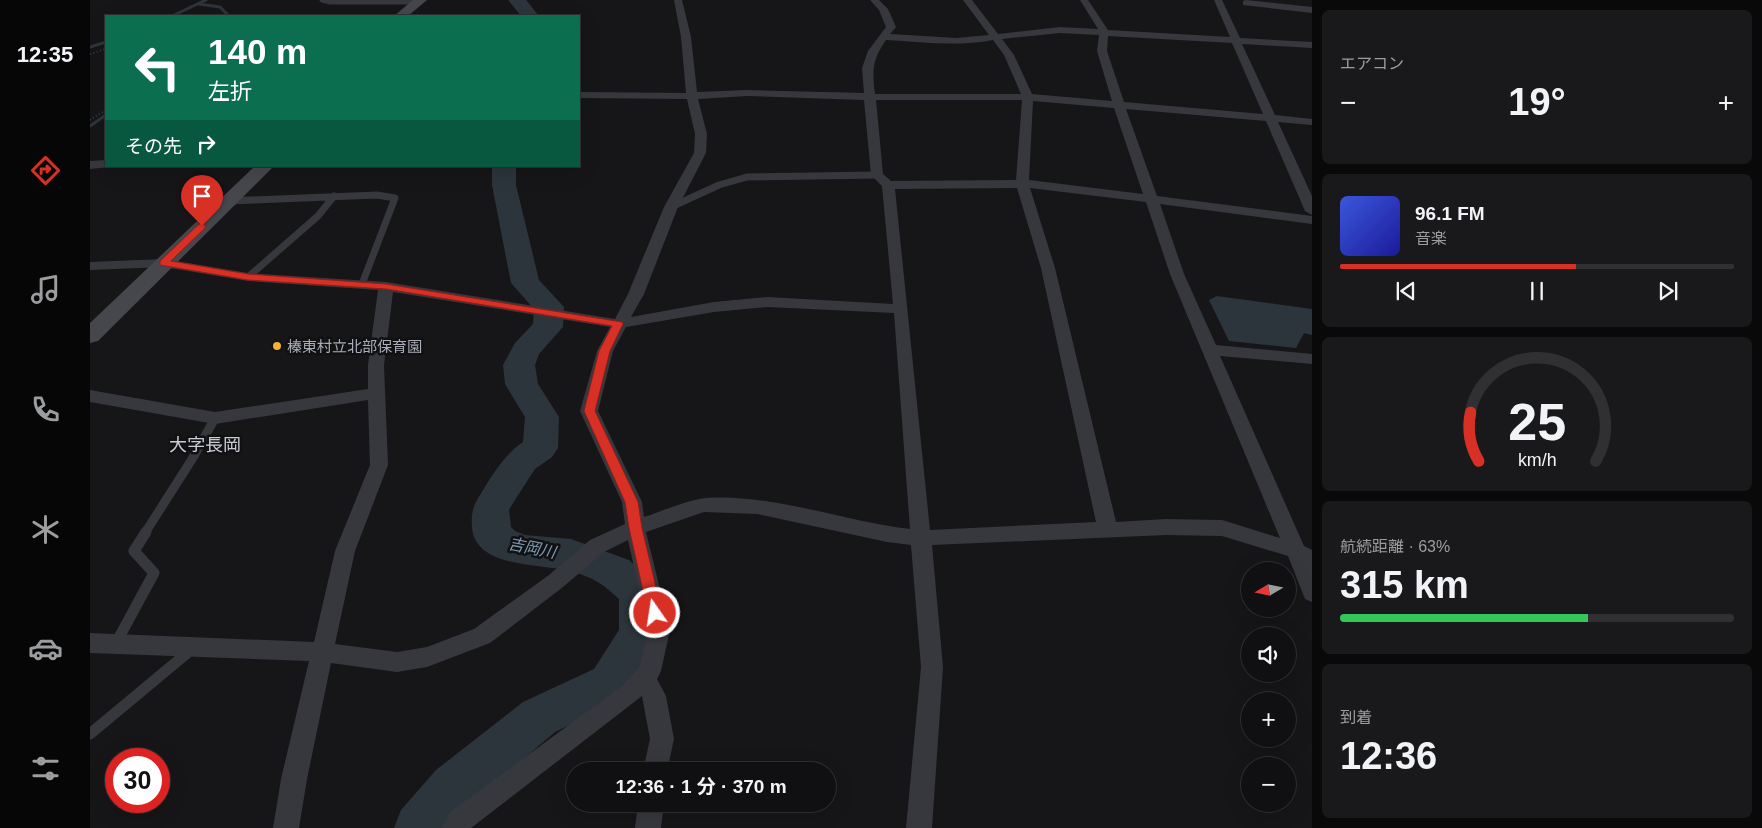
<!DOCTYPE html>
<html lang="ja">
<meta charset="utf-8">
<style>
:root{--surface:#101012;--page:#19191b;--text:#f1f3f6;--muted:#9c9d9f;--line:#303032;--accent:#d93025}
body{margin:0;font-family:Arial,"Noto Sans JP",sans-serif;background:var(--page);color:var(--text);height:100vh;display:flex;flex-direction:column;font-size:19px;white-space:nowrap}
*{box-sizing:border-box;margin:0}
p{font-size:16px;color:var(--muted)}
.icon{flex:none;width:28px;height:28px;fill:none;stroke:currentColor;stroke-width:2;stroke-linecap:round;stroke-linejoin:round}
.map{position:relative;flex:1;overflow:hidden}
.panel{display:flex;flex-direction:column;gap:10px;padding:10px;background:#09090a;width:450px}
.panel>*{flex:none}
.hud{position:absolute;left:15px;top:15px;width:475px;height:152px;border-radius:0px;box-shadow:0 5px 20px #0002,0 0 0 1px var(--line);background:#0b6e4f;color:#fff;overflow:hidden}
.needle{width:32px;rotate:260deg}
.buttons{position:absolute;left:1151px;top:562px;display:grid;gap:10px}
.buttons a{display:grid;place-items:center;width:55px;height:55px;border-radius:50%;background:var(--surface);box-shadow:0 5px 20px #0002,0 0 0 1px var(--line);font-size:25px}
.speed{position:absolute;left:15px;top:748px;display:flex;gap:10px;font-size:25px;font-weight:700;text-align:center}
.speed>*{display:grid;place-content:center;width:65px;height:65px;border-radius:50%;background:var(--surface);box-shadow:0 5px 20px #0002,0 0 0 1px var(--line);line-height:1}
.speed .limit{border:8px solid #d22;background:#fff;color:#111}
.pin{position:absolute;display:grid;place-items:center;width:42px;height:42px;color:#fff;margin:-51px -21px;border-radius:50% 50% 50% 0;rotate:-45deg;box-shadow:0 0 5px #0007}
.pin .icon{rotate:45deg}
.me{position:absolute;width:55px;margin:-28px;rotate:347deg;stroke-linejoin:round;filter:drop-shadow(0 0 4px #0008)}
.turn{display:flex;align-items:center;gap:18px;height:105px;padding:0 20px;font-size:22px}
.turn .icon{width:65px;height:65px;stroke-width:2.5}
.turn b{display:block;font-size:35px;line-height:42px}
.then{display:flex;align-items:center;height:48px;padding:0 20px;background:#0003;gap:10px;font-size:19px}
.big{font-size:38px;font-weight:700;line-height:1.1}
.panel .widget{flex:1;display:flex;flex-direction:column;justify-content:center;gap:8px;min-width:0;padding:0 18px;border-radius:8px;background:var(--page)}
.panel .dial{align-items:center;gap:0}
.dial svg{height:130px;overflow:visible;fill:none;stroke:var(--line);stroke-width:7;stroke-linecap:round;text-anchor:middle}
.dial text{fill:var(--text);stroke:none}
.song{display:flex;align-items:center;gap:15px}
.cover{width:60px;height:60px;border-radius:8px;background:linear-gradient(135deg,hsl(230 70% 55%),hsl(240 70% 35%))}
.played{height:5px;border-radius:2px;background:linear-gradient(90deg,var(--accent) 60%,var(--line) 60%)}
.keys{display:flex;justify-content:space-around;direction:ltr}
.heat{display:flex;justify-content:space-between;align-items:center;font-size:28px;direction:ltr}
.charge{height:8px;border-radius:4px;background:linear-gradient(90deg,#34c759 63%,var(--line) 0)}
.trip{position:absolute;left:476px;top:762px;width:270px;height:50px;border-radius:25px;background:var(--surface);box-shadow:0 5px 20px #0002,0 0 0 1px var(--line);font-weight:700;line-height:50px;text-align:center}
main{display:flex;flex:1;min-height:0}
.tabs{display:flex;flex-direction:column;width:90px;justify-content:space-around;align-items:center;background:#060607;color:var(--muted)}
.tabs .icon{width:35px;height:35px}
.tabs .current{color:var(--accent)}
.tabs b{font-size:22px;color:var(--text)}
.map>svg:first-child{display:block}
</style>
<main>
<nav class="tabs">
<b>12:35</b>
<svg class="icon current" aria-label="directions" viewBox="0 0 24 24"><path d="M12 3l9 9-9 9-9-9zM9 14v-3h6M13 9l2 2-2 2"/></svg>
<svg class="icon" aria-label="music" viewBox="0 0 24 24"><path d="M9 18V5l10-2v13"/><circle cx="6" cy="18" r="3"/><circle cx="16" cy="16" r="3"/></svg>
<svg class="icon" aria-label="phone" viewBox="0 0 24 24"><path d="M5 4h4l2 5-3 2q2 4 5 5l2-3 5 2v4C11 20 4 13 5 4z"/></svg>
<svg class="icon" aria-label="climate" viewBox="0 0 24 24"><path d="M12 3v18M4 7l16 10M4 17L20 7"/></svg>
<svg class="icon" aria-label="car" viewBox="0 0 24 24"><path d="M5 17H2v-5l4-1 3-4h7l3 4 3 1v5h-3M9 17h6M6 11h13"/><circle cx="7" cy="17" r="2"/><circle cx="17" cy="17" r="2"/></svg>
<svg class="icon" aria-label="filters" viewBox="0 0 24 24"><path d="M4 7h16M4 17h16"/><circle cx="9" cy="7" r="2"/><circle cx="15" cy="17" r="2"/></svg>
</nav>
<div class="map">
<svg width="1222" height="828" viewBox="0 0 1222 828">
<rect width="100%" height="100%" fill="#161618"/>
<!-- water -->
<path fill="#2c353c" d="M1127,296l95,13v26l-8,-2 -8,15 -67,-7 -20,-41z"/>
<g fill="none" stroke-linecap="round" stroke-linejoin="round">
<!-- stream -->
<path stroke="#2c353c" stroke-width="3" d="M109,4l21,3 9,9
M82,16l34,-16
M0,47l16,-5
M0,126l16,-11"/>
<!-- river -->
<path fill="#2c353c" fill-rule="evenodd" d="M418,0h18l13,16h-18z
M402,166h24v19l23,95 25,27 -1,20 -24,27 -4,11 3,19 21,33 -1,31 -6,9 -17,12 -22,34 -4,7 2,17 4,4 10,4 46,4 58,21 24,20 6,12 2,38 -17,37 -18,30 -71,35 -85,72 -19,24h-57l7,-18 35,-40 87,-68 71,-33 25,-39v-31c-16,-15 -28,-23 -50,-28 -28,-8 -94,-2 -97,-44 -1,-14 1,-21 8,-32 12,-20 24,-40 43,-53l2,-25 -20,-33 -2,-19 12,-22 18,-19 1,-15 -23,-26 -19,-98z"/>
<!-- path -->
<path stroke="#3d3f44" stroke-width="2" stroke-dasharray="1 2.5" stroke-linecap="butt" d="M0,54l16,-5
M0,120l16,-10"/>
<!-- lane-far3 -->
<path stroke="#37383d" stroke-width="5" d="M232,0l8,2h88"/>
<!-- lane-far2 -->
<path stroke="#37383d" stroke-width="7" d="M138,201l149,-6 18,3 -33,86
M581,207l48,-22 28,-8 130,-2
M158,277l70,-61 16,-20"/>
<!-- lane-far1 -->
<path stroke="#37383d" stroke-width="9" d="M55,533l49,-77 21,-38"/>
<!-- lane -->
<path stroke="#37383d" stroke-width="11" d="M26,643l38,-70 -20,-22 12,-19
M0,734l102,-85"/>
<!-- street -->
<path fill="#37383d" fill-rule="evenodd" d="M584,0h8l9,37 6,55 50,-2 117,3 -2,-25 6,-17 18,-24 -7,-17 -9,-10h9l9,9 8,18 -6,7 66,4 33,-3 -26,-35h9l26,34 62,-7 38,2 -18,-29h8l20,30 122,7 -16,-37h8l18,38 72,4v6l-70,-4 33,71 37,4v6l-34,-3 34,74v19l-7,-4 -39,-90 -140,-12 31,87 155,20v8l-152,-20 24,70 32,71 96,9v10l-92,-8 84,190 8,4v52l-7,-3 -17,-43 -66,-20 -56,-1 -234,10 11,122 -11,161h-26l15,-161 -10,-122 -24,-3 -130,-28 -53,-2 -58,20 24,98 -9,41 -4,8 9,17 8,43 -7,32h-24l7,-32 -8,-43 -171,132h-29l8,-16 172,-126 18,-20 8,-36 -20,-90 -24,12 -41,35 -73,56 -63,24 -30,5 -66,-9 -24,116 -8,49h-26l8,-49 28,-118 -219,-8v-20l224,9 21,-91 35,-86 -2,-65 -153,24 -125,-22v-12l125,22 153,-23v-24l10,-75 -130,-9 -84,-14 -74,3v-8l74,-3 84,14 138,9 229,37 13,-25 36,-87 30,-54 1,-19 -8,-35 -108,-1v-6l107,1 -5,-56zM970,33l39,2 -2,16 15,50 -80,-7 -18,-39 -12,-16zM1018,36l124,7 31,71 -139,-12 -17,-51zM796,40c36,2 72,7 107,0l11,15 17,39h-146c-3,-24 -3,-34 11,-54zM657,96l117,4 7,75 11,11 11,118 -125,-7 -54,5 -83,15 13,-23 34,-87 28,-54 1,-19 -9,-35zM786,100h146l-6,80 -125,1 -8,-7zM943,101l81,7 29,86 -114,-14zM927,188l24,80 55,254 -166,8 -35,-341zM940,188l116,14 24,72 110,264 -58,-18 -56,-1 -50,3 -61,-254zM303,292l217,35 -13,24 -17,60 42,91 3,22 -35,16 -41,35 -75,54 -47,18 -30,5 -62,-8 20,-93 33,-86 -4,-100zM678,307l126,6 16,216c-68,-8 -135,-35 -204,-31 -16,1 -46,14 -62,19l-2,-15 -44,-91 15,-60 13,-24 88,-15z
M1156,0l66,7v6l-69,-8v-4z
M16,160v6l4,1 -20,2v-8z
M548,804h26l-3,24h-26z"/>
<!-- secondary -->
<path fill="#45474d" fill-rule="evenodd" d="M323,0h14l-19,16h-14z
M165,166h19l-176,175 -8,2v-20z"/>
</g>
<!-- route -->
<path fill="#d93025" stroke="#8d1f18" d="M112,223l4,3 -1,2 -34,33 77,13 138,10 236,38 1,2 -13,27 -15,60 43,91 4,26 20,85 -2,4 -5,2 -5,-2 -2,-4 -19,-85 -4,-26 -41,-91 15,-60 13,-25 -226,-37 -138,-9 -88,-15v-4l39,-37z"/>
<!-- markers -->
<circle fill="#f2b134" stroke="#111113" stroke-width="2" cx="187" cy="346" r="5"/>
<g text-anchor="middle" dominant-baseline="central" stroke-width="5" stroke-linejoin="round" paint-order="stroke">
<!-- poi labels -->
<g font-size="15" fill="#a8adb8" stroke="#111113" text-anchor="start">
<text x="197" y="346">榛東村立北部保育園</text>
</g>
<!-- water labels -->
<g font-size="16" font-style="italic" fill="#7f9bb3" stroke="#111113">
<text transform="translate(442 548) rotate(11)">吉岡川</text>
</g>
<!-- quarter labels -->
<g font-size="18" fill="#c9ccd4" stroke="#111113">
<text x="115" y="445">大字長岡</text>
</g>
</g>
</svg>
<div class="buttons">
<a><svg class="needle" viewBox="-14 -14 28 28"><path d="M0-13l5 13h-10z" fill="#e53935"/><path d="M0 13l5-13h-10z" fill="#9c9d9f"/></svg></a>
<a><svg class="icon" aria-label="sound" viewBox="0 0 24 24"><path d="M4 9h4l5-4v14l-5-4H4zM17 9q2 3 0 6"/></svg></a>
<a>+</a>
<a>−</a>
</div>
<div class="speed"><div class="limit">30</div></div>
<div class="pin" style="left:112px;top:226px;background:#d93025"><svg class="icon" aria-label="arrive" viewBox="0 0 24 24"><path d="M6 21V4h12l-3 4 3 4H6"/></svg></div>
<svg class="me" style="left:565px;top:613px" viewBox="-20 -20 40 40"><circle r="17" fill="#d93025" stroke="#fff" stroke-width="3"/><path d="M0-11L8 9 0 5-8 9z" fill="#fff"/></svg>
<div class="trip">12:36 · 1 分 · 370 m</div>
<div class="hud">
<div class="turn"><svg class="icon" aria-label="left" viewBox="0 0 24 24"><path d="M17 20v-9H6M10 6l-5 5 5 5"/></svg><div><b>140 m</b>左折</div></div>
<div class="then">その先<svg class="icon" aria-label="right" viewBox="0 0 24 24"><path d="M7 20v-9h11M14 6l5 5-5 5"/></svg></div>
</div>
</div>
<section class="panel">
<div class="widget"><p>エアコン</p>
<div class="heat"><a>−</a><b class="big">19°</b><a>+</a></div>
</div>
<div class="widget">
<div class="song"><i class="cover"></i><div><b>96.1 FM</b><p>音楽</p></div></div>
<div class="played"></div>
<div class="keys"><svg class="icon" aria-label="previous" viewBox="0 0 24 24"><path d="M18 5L8 12l10 7zM5 5v14"/></svg><svg class="icon" aria-label="pause" viewBox="0 0 24 24"><path d="M8 5v14M16 5v14"/></svg><svg class="icon" aria-label="next" viewBox="0 0 24 24"><path d="M6 5l10 7-10 7zM19 5v14"/></svg></div>
</div>
<div class="widget dial"><svg viewBox="0 0 100 80">
<path d="M14 69A42 42 0 1 1 86 69"/>
<path d="M14 69A42 42 0 0 1 9 39" stroke="#d93025"/>
<text x="50" y="56" font-size="32" font-weight="700">25</text>
<text x="50" y="72" font-size="11">km/h</text>
</svg></div>
<div class="widget"><p>航続距離 · 63%</p><b class="big">315 km</b><div class="charge"></div></div>
<div class="widget"><p>到着</p><b class="big">12:36</b></div>
</section>
</main>
